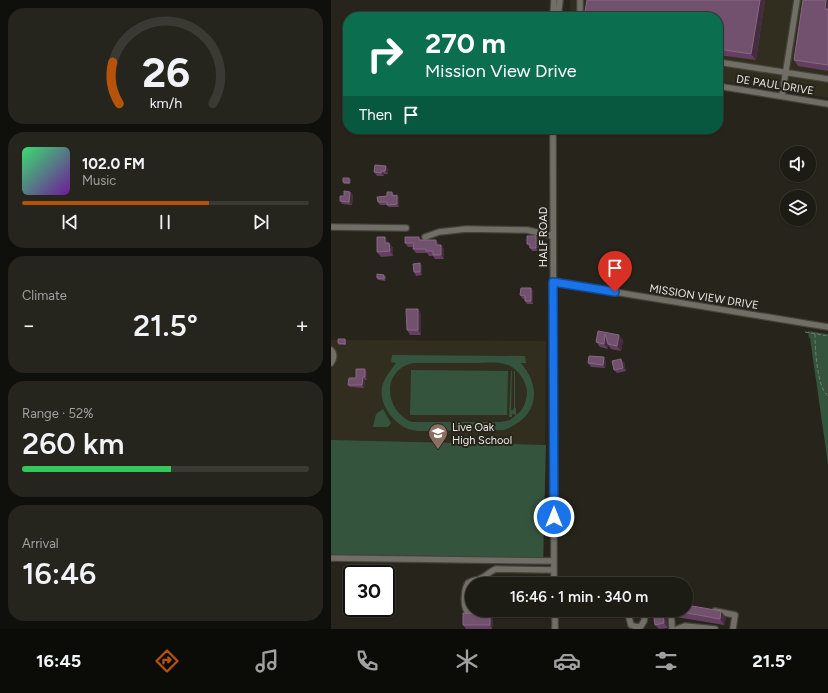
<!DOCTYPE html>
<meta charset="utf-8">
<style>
:root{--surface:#1c1b14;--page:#25241d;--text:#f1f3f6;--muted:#a0a1a0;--line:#3a3934;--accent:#b45309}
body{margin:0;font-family:Figtree,sans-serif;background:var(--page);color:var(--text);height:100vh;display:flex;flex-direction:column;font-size:15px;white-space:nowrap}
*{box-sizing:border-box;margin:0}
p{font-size:13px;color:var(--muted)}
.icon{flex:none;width:22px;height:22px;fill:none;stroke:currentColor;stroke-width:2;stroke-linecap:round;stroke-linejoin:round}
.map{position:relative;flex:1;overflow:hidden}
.details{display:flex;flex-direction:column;gap:8px;padding:8px;background:#0f0f0b;width:331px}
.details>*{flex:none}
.hud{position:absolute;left:12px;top:12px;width:380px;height:122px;border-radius:16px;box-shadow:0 1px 3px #0004,0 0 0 1px var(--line);background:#0b6e4f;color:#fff;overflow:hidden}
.tools{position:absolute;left:449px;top:146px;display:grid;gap:8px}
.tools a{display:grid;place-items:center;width:36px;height:36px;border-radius:50%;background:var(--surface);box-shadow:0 1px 3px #0004,0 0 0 1px var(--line);font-size:20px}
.speed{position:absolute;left:12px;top:565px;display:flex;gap:8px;font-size:20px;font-weight:700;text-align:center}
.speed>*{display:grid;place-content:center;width:52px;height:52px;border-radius:50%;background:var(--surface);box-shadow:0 1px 3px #0004,0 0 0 1px var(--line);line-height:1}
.speed .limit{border:2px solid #111;border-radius:6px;background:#fff;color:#111}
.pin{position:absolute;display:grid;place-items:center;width:34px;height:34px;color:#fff;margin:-41px -17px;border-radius:50% 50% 50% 0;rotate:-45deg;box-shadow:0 0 4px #0007}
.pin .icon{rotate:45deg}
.me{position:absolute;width:44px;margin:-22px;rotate:0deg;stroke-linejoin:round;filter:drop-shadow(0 0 3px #0008)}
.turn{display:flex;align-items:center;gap:14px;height:84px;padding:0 16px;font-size:18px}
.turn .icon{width:52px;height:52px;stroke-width:2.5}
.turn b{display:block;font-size:28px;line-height:34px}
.then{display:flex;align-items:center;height:38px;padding:0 16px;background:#0003;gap:8px;font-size:15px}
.big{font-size:30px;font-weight:600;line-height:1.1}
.details .widget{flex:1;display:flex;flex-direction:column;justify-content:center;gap:6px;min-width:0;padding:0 14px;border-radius:16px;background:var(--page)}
.details .dial{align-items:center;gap:0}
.dial svg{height:104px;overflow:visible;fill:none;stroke:var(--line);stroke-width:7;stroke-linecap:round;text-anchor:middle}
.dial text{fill:var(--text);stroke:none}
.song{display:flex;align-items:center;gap:12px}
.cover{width:48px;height:48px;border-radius:6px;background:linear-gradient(135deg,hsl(140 70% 55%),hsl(280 70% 35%))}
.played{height:4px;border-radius:2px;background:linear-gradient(90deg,var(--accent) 65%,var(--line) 65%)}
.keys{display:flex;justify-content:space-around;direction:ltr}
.heat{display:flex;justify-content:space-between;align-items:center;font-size:22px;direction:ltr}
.charge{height:6px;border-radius:3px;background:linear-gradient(90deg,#34c759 52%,var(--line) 0)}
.trip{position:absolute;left:134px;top:577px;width:228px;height:40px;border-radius:20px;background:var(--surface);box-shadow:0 1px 3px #0004,0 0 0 1px var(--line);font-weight:600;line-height:40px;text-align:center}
.menu{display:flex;height:64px;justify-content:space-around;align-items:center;background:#0b0b08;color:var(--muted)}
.menu .icon{width:28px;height:28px}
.menu .on{color:var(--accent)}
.menu b{font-size:18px;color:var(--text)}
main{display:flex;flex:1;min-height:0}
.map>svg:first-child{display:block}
</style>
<main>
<section class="details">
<div class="widget dial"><svg viewBox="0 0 100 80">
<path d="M14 69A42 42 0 1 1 86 69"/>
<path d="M14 69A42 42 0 0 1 9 37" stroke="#b45309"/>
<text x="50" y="56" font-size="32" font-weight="700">26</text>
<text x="50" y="72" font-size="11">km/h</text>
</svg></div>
<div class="widget">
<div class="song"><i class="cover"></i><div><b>102.0 FM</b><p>Music</p></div></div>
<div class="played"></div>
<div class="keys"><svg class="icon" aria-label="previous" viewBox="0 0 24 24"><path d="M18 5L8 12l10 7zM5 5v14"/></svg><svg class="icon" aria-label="pause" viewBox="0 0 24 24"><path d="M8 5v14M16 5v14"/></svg><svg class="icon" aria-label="next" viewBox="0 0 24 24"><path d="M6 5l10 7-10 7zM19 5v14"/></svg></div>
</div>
<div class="widget"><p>Climate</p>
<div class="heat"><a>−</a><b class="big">21.5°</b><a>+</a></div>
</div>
<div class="widget"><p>Range · 52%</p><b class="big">260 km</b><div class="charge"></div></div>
<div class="widget"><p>Arrival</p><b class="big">16:46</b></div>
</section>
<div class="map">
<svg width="497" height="629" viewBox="0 0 497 629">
<rect width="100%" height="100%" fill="#26241b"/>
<!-- built -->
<path fill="#312d1f" d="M239,0h258v98l-110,-17v-64h-147z
M0,340l215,1 -2,221 -213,-4z"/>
<!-- green -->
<path fill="#35543e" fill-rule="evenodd" d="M477,331l20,3v130l-18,-126h-1z
M61,355l133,1 1,7h-5c22,26 16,55 -17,67l-86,1c-4,-1 -8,-1 -12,-3 -14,-7 -27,-24 -24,-41 2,-9 9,-17 14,-24l-5,-1zM82,363c21,0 41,0 61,0 11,0 24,-2 34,2 10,4 18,16 19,26 0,9 -3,19 -11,24v-7h-1v-37h-1v37l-1,2h-2l1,-39h-1l-2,46h3v-3l4,1 -6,5 -9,2h-89c-28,-11 -31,-52 1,-59z
M80,370l97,1 -1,44h-97z
M52,409l8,14 -3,4h-15l3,-13z
M0,440l215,5 -3,114 -212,-4z"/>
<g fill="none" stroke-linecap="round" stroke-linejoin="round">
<!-- minor casing -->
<g stroke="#43423b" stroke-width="8">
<path id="minor" d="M222,17l1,-17
M227,17l2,-17
M249,17v-17
M387,62l110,17
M387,86l110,18
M451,96l15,-96
M222,129l1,455
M0,227l75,1
M94,237l14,-5 27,-3 61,1 26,6
M223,282l274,45
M0,350c4,4 3,9 0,13
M0,558l223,3
M150,578l4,2 3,4
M156,610c-4,3 -6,3 -11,3 -1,0 -6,0 -7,0 -7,-4 -5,-24 -1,-30 4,-3 8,-3 12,-4 6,-3 10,-8 16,-10l58,1
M224,610v19
M296,610l4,15 6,2 4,-1 3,-5 2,-11
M340,610l1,19
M384,611l20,4 -2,14
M346,629l8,-3 30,3"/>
</g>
<!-- path -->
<path stroke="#78776f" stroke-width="1" stroke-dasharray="4 2" stroke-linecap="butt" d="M474,332l23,4
M484,334c0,14 2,54 13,62"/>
<!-- minor -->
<use href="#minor" stroke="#716e65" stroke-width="5.5"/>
</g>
<!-- wall -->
<path fill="#643f61" d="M434,0l-9,60 -38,-5v-38z
M497,0v71l-30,-5 -4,-6z
M57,169v5h-4v2h-7l-3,-4z
M18,178l2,2 -1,4h-6l-1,-2z
M19,192l3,3 -1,10 -10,-1 -2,-3 4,-5z
M61,192l2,3 5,3v9h-10l-2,-2h-7l-2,-3z
M205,236l3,3 -1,12h-6l-2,-4 -3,-3z
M54,237l3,6h1l4,5v8l-12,1 -4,-5z
M88,237l2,3h15l3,4v1l5,4v10h-9l-2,-3h-4l-2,-3h-11l-3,-4v-2h-5l-3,-4z
M89,263l2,3v9l-6,1 -2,-4z
M55,276l-1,5 -7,-1 -1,-2z
M200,288l2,3v13h-6l-2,-3v-2h-2l-3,-4z
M87,309l3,5v21h-11l-3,-5z
M14,339l1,1v5h-7l-1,-2z
M292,340l-2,11 -10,-2 -3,-4v4l-8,-2 -4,-5z
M275,361l-1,7 -14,-1 -3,-4z
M293,362l2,9 -9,2 -3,-3z
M36,371v9h-2l-1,8 -14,-1 -2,-2z
M141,595v12h-2l-3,-4z
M170,610v7l-11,-1 3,3 -1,10h-26l-3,-4 26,-10 -2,-4z
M335,610l2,18 -9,1 -4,-4z
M340,610l55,8 -2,7 -48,-8z"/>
<!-- shaded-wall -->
<path fill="#452c3f" d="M429,0h5l-9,60 -5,-6z
M495,0h2v13l-3,-4z
M55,166l2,3v5l-3,-3z
M51,171l2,3v2l-3,-3z
M19,192l3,3 -1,10 -3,-3z
M66,195l2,3v9l-2,-3z
M205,236l3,3 -1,12 -2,-3z
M54,237l3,5v6l-3,-5z
M105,240l3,4v5l-3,-4z
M58,243l4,5v8l-3,-5z
M110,245l3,4v10l-3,-4z
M89,263l2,3v9l-2,-3z
M200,288l2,3v13l-2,-3z
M87,309l3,5v21l-3,-5z
M274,334l4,5 -1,10 -4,-5z
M288,335l4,5 -2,11 -4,-5z
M273,357l2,4 -1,7 -2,-3z
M290,359l3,3 2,9 -3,-3z
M34,369l2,2v9l-2,-3z
M32,377l2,3 -1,8 -2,-3z
M167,610h3v7l-3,-5z
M332,610h3l2,18 -4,-5z
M390,611l5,7 -2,7 -4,-6z
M159,615l3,4 -1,10 -2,-4z"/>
<!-- building -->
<path fill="#72516f" stroke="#856981" d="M256,0h173l-9,54 -33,-5v-32h-134z
M472,0h23l-1,9h3v56l-34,-5z
M44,165l11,1 -1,5h-3l-1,2 -7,-1z
M12,178h6v5l-6,-1z
M13,191l6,1 -1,10 -9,-1v-5h4z
M56,192h5v4l5,-1v9l-10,1v-3h-9l-1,-5 10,-1z
M196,236h9v12h-6v-4h-3z
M46,237h8v6h4l1,8 -13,1z
M74,237h14v3h17v5h5v10h-8v-4h-7v-2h-13l1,-6h-9z
M89,263v9h-6l-1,-8z
M46,274l7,1v4l-7,-1z
M190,288h10v13h-6v-5l-5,-1z
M75,309h12v21h-11z
M267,331l21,4 -2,11 -9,-2 -3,-10 -1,10 -8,-2z
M7,339h7v5l-7,-1z
M258,356l15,1 -1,8 -15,-2z
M290,359l2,9 -9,2 -2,-9z
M25,369h9v8h-2l-1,8h-14l1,-7h7z
M137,595h4v9l-5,-1z
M355,605l35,6 -1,8 -49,-9h15z
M156,610h11v2l-11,-1z
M322,610h10l1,13 -9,2z
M132,613l27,2v10h-27z"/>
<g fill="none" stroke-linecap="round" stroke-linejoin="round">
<!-- route casing -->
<g stroke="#114b97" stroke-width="10">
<path id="route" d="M223,517l-1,-235 62,10"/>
</g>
<!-- route -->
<use href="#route" stroke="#1a73e8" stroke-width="7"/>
</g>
<!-- icons -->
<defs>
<g id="school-pin" transform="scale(1)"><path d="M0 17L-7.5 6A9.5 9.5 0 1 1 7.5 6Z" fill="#8d6e63" stroke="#26241b"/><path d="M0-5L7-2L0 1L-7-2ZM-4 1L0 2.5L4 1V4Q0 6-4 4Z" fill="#fff"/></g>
</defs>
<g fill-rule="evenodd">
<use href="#school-pin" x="107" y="433"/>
</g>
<g text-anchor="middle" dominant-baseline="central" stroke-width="4" stroke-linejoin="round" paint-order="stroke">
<!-- street labels -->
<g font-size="11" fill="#e9e8e2" stroke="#26241b">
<text transform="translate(444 85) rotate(9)">DE PAUL DRIVE</text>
<text transform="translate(212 237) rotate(-90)">HALF ROAD</text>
<text transform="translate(373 297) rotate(9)">MISSION VIEW DRIVE</text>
</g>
<!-- poi labels -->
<g font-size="11" fill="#e9e8e2" stroke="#26241b" text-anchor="start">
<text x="121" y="427">Live Oak<tspan x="121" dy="13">High School</tspan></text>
</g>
</g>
</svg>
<div class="tools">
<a><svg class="icon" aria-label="sound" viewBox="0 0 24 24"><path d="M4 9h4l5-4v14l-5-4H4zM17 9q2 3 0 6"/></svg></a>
<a><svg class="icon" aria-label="layers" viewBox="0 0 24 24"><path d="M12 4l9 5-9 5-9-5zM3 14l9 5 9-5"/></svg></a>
</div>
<div class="speed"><div class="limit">30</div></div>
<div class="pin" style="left:284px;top:292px;background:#d93025"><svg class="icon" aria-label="arrive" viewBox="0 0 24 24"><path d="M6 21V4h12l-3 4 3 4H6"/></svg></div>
<svg class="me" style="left:223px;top:517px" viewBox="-20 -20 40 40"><circle r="17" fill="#1a73e8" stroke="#fff" stroke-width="3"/><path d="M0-11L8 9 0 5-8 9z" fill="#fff"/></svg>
<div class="trip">16:46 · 1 min · 340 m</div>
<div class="hud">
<div class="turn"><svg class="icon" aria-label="right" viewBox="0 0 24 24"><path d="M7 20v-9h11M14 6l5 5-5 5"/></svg><div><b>270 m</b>Mission View Drive</div></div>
<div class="then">Then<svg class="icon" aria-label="arrive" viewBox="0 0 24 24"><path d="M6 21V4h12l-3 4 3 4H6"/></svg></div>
</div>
</div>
</main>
<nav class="menu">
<b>16:45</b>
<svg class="icon on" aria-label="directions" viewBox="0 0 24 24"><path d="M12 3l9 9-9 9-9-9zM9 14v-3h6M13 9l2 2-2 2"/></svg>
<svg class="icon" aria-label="music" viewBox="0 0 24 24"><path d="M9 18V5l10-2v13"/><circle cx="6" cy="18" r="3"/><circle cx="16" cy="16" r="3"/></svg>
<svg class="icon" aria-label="phone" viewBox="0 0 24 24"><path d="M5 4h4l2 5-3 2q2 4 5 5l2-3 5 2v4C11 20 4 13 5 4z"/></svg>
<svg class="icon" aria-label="climate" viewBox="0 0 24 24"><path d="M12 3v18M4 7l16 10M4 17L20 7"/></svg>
<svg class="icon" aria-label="car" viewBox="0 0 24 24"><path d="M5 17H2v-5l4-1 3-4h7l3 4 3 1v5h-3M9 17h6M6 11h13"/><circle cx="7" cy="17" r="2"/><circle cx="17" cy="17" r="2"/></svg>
<svg class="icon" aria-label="filters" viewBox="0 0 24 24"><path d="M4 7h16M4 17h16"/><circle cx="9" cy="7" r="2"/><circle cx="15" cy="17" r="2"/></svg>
<b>21.5°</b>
</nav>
